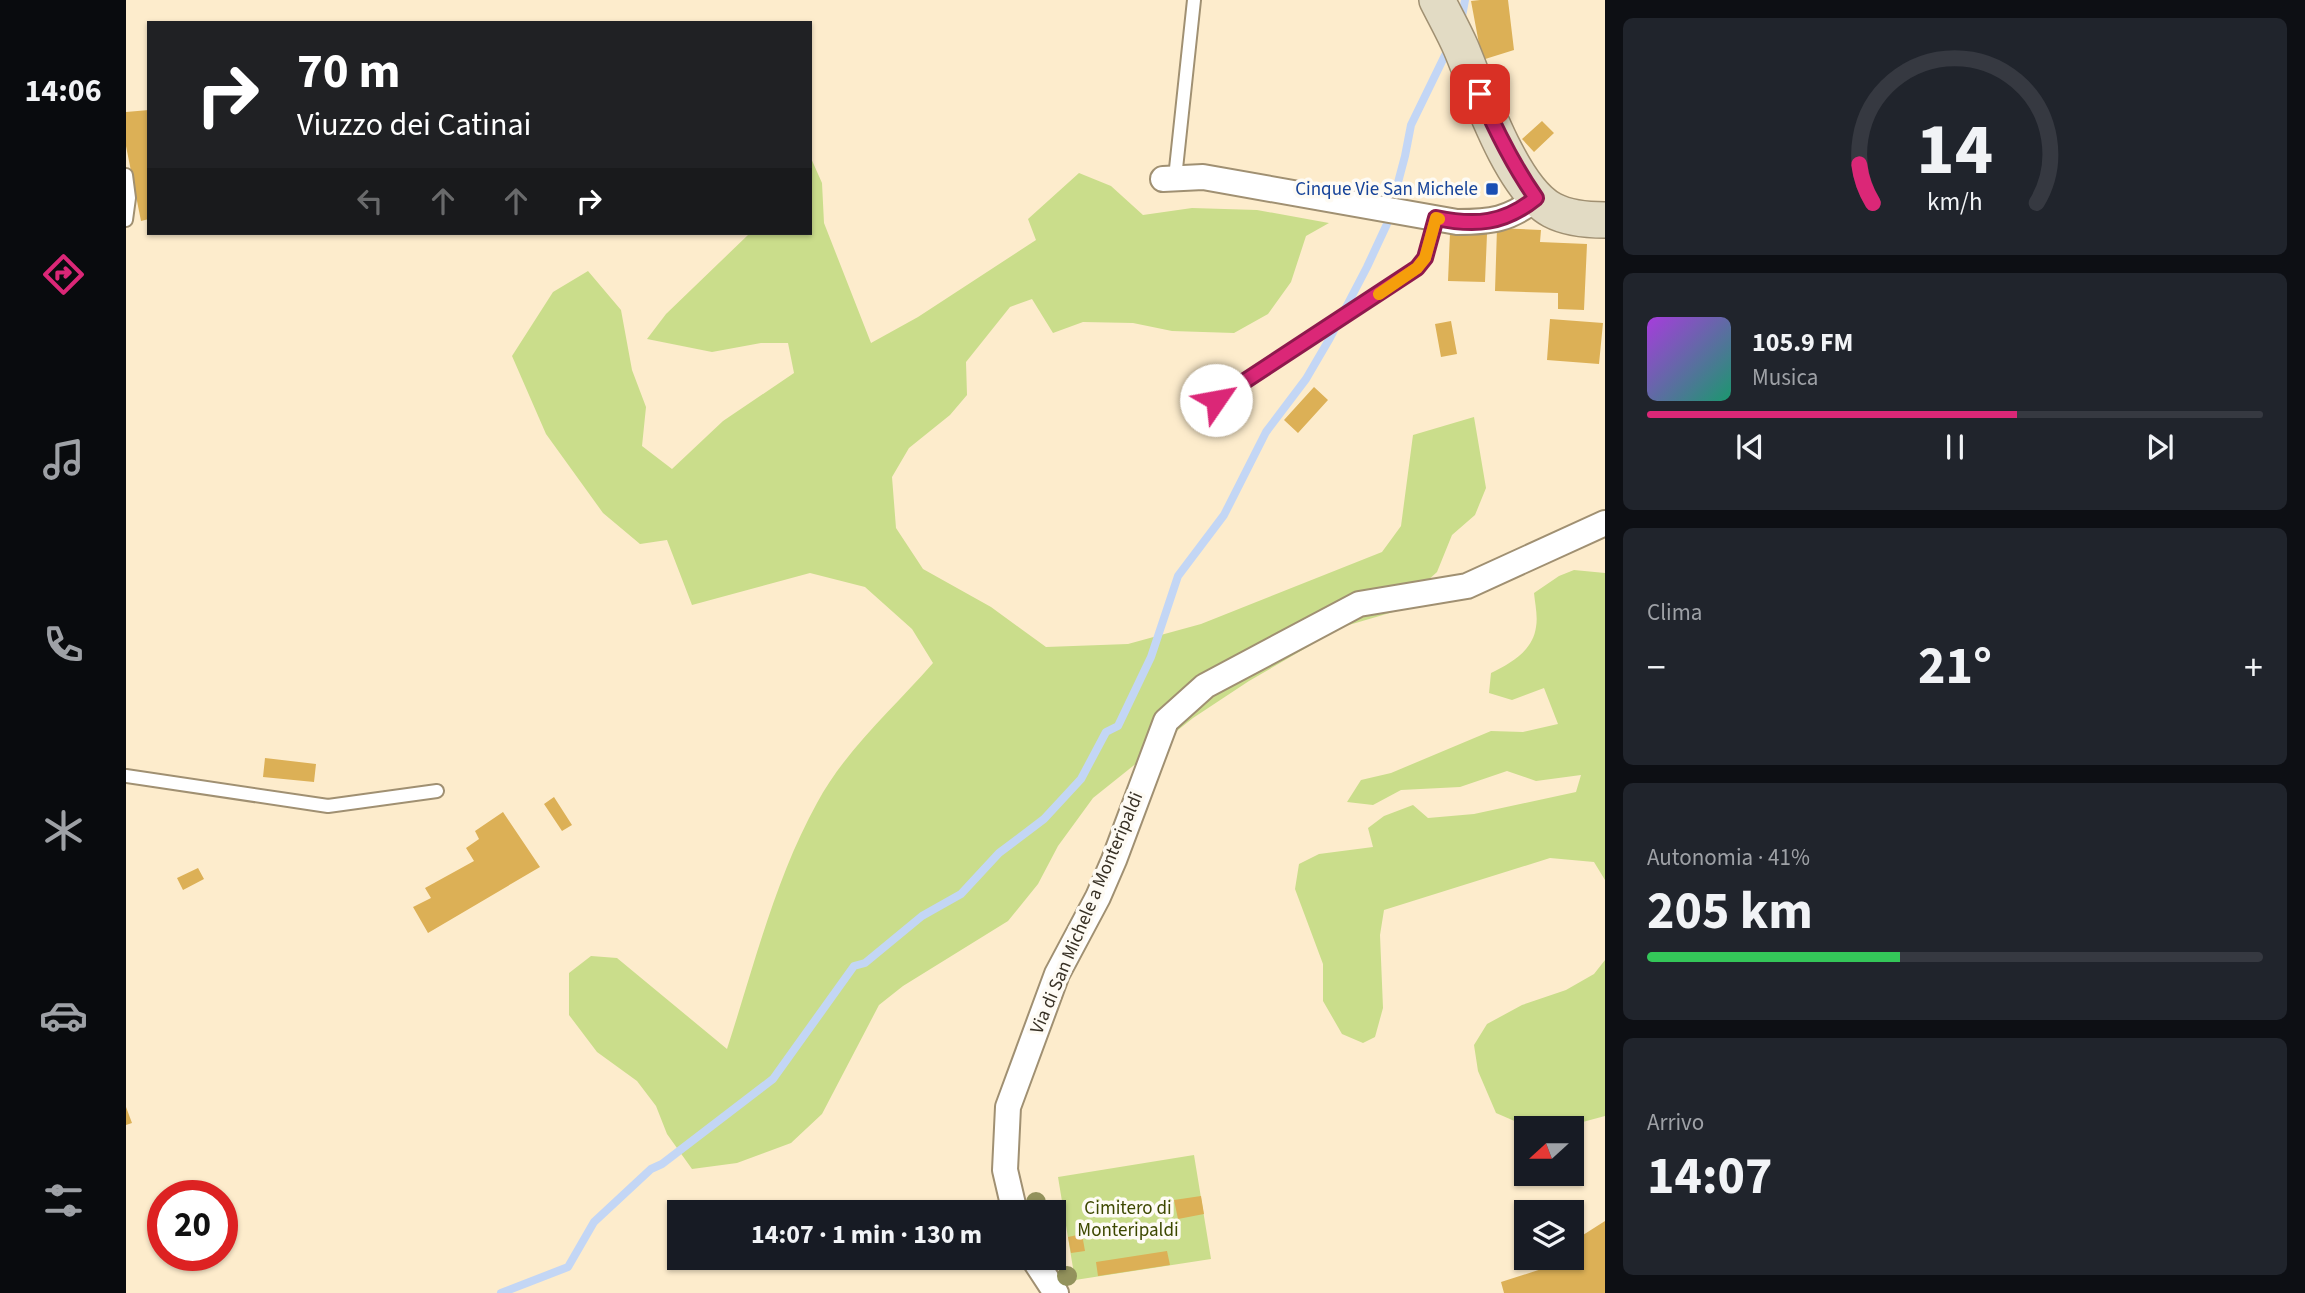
<!DOCTYPE html>
<html lang="it">
<meta charset="utf-8">
<style>
:root{--surface:#171b24;--page:#20242c;--text:#f1f3f6;--muted:#9ea1a6;--line:#363941;--accent:#db2777}
body{margin:0;font-family:"Source Sans 3",sans-serif;background:var(--page);color:var(--text);height:100vh;display:flex;flex-direction:column;font-size:26px;white-space:nowrap}
*{box-sizing:border-box;margin:0}
p{font-size:23px;color:var(--muted)}
.icon{flex:none;width:38px;height:38px;fill:none;stroke:currentColor;stroke-width:2;stroke-linecap:round;stroke-linejoin:round}
.map{position:relative;flex:1;overflow:hidden}
.drawer{display:flex;flex-direction:column;gap:18px;padding:18px;background:#0d0f14;width:700px}
.drawer>*{flex:none}
.top-card{position:absolute;left:21px;top:21px;width:665px;height:214px;border-radius:0px;box-shadow:0 2px 5px #0004;background:#202124;color:#fff;overflow:hidden}
.needle{width:46px;rotate:249deg}
.buttons{position:absolute;left:1388px;top:1116px;display:grid;gap:14px}
.buttons a{display:grid;place-items:center;width:70px;height:70px;border-radius:0px;background:var(--surface);box-shadow:0 2px 5px #0004;font-size:35px}
.speed{position:absolute;left:21px;top:1180px;display:flex;gap:14px;font-size:35px;font-weight:700;text-align:center}
.speed>*{display:grid;place-content:center;width:91px;height:91px;border-radius:50%;background:var(--surface);box-shadow:0 2px 5px #0004;line-height:1}
.speed .limit{border:10px solid #d22;background:#fff;color:#111}
.pin{position:absolute;display:grid;place-items:center;width:60px;height:60px;color:#fff;margin:-30px;border-radius:14px;box-shadow:0 4px 10px #0006}
.me{position:absolute;width:77px;margin:-38px;rotate:57deg;stroke-linejoin:round;filter:drop-shadow(0 0 5px #0008)}
.turn{display:flex;align-items:center;gap:24px;height:147px;padding:0 35px;font-size:32px}
.turn .icon{width:91px;height:91px;stroke-width:2.5}
.turn b{display:block;font-size:49px;line-height:60px}
.lanes{display:flex;align-items:center;height:66px;padding:0 35px;background:#0003;justify-content:center;gap:35px;direction:ltr}
.lanes .off{opacity:.35}
.big{font-size:52px;font-weight:700;line-height:1.1}
.drawer .widget{flex:1;display:flex;flex-direction:column;justify-content:center;gap:10px;min-width:0;padding:0 24px;border-radius:10px;background:var(--page)}
.drawer .dial{align-items:center;gap:0}
.dial svg{height:182px;overflow:visible;fill:none;stroke:var(--line);stroke-width:7;stroke-linecap:round;text-anchor:middle}
.dial text{fill:var(--text);stroke:none}
.song{display:flex;align-items:center;gap:21px}
.cover{width:84px;height:84px;border-radius:10px;background:linear-gradient(135deg,hsl(280 70% 55%),hsl(160 70% 35%))}
.played{height:7px;border-radius:4px;background:linear-gradient(90deg,var(--accent) 60%,var(--line) 60%)}
.keys{display:flex;justify-content:space-around;direction:ltr}
.heat{display:flex;justify-content:space-between;align-items:center;font-size:38px;direction:ltr}
.charge{height:10px;border-radius:5px;background:linear-gradient(90deg,#34c759 41%,var(--line) 0)}
.trip{position:absolute;left:541px;top:1200px;width:399px;height:70px;border-radius:0px;background:var(--surface);box-shadow:0 2px 5px #0004;font-weight:700;line-height:70px;text-align:center}
main{display:flex;flex:1;min-height:0}
.menu{display:flex;flex-direction:column;width:126px;justify-content:space-around;align-items:center;background:#090b0e;color:var(--muted)}
.menu .icon{width:49px;height:49px}
.menu .on{color:var(--accent)}
.menu b{font-size:32px;color:var(--text)}
.map>svg:first-child{display:block}
</style>
<main>
<nav class="menu">
<b>14:06</b>
<svg class="icon on" aria-label="directions" viewBox="0 0 24 24"><path d="M12 3l9 9-9 9-9-9zM9 14v-3h6M13 9l2 2-2 2"/></svg>
<svg class="icon" aria-label="music" viewBox="0 0 24 24"><path d="M9 18V5l10-2v13"/><circle cx="6" cy="18" r="3"/><circle cx="16" cy="16" r="3"/></svg>
<svg class="icon" aria-label="phone" viewBox="0 0 24 24"><path d="M5 4h4l2 5-3 2q2 4 5 5l2-3 5 2v4C11 20 4 13 5 4z"/></svg>
<svg class="icon" aria-label="climate" viewBox="0 0 24 24"><path d="M12 3v18M4 7l16 10M4 17L20 7"/></svg>
<svg class="icon" aria-label="car" viewBox="0 0 24 24"><path d="M5 17H2v-5l4-1 3-4h7l3 4 3 1v5h-3M9 17h6M6 11h13"/><circle cx="7" cy="17" r="2"/><circle cx="17" cy="17" r="2"/></svg>
<svg class="icon" aria-label="filters" viewBox="0 0 24 24"><path d="M4 7h16M4 17h16"/><circle cx="9" cy="7" r="2"/><circle cx="15" cy="17" r="2"/></svg>
</nav>
<div class="map">
<svg width="1479" height="1293" viewBox="0 0 1479 1293">
<rect width="100%" height="100%" fill="#fdeccc"/>
<!-- green -->
<path fill="#cadd8b" d="M684,156l12,27 2,40 47,120 47,-26 118,-77 -8,-21 51,-46 32,13 32,29 49,-7 65,2 72,13 -23,13 -15,46 -23,32 -34,19 -62,-2 -39,-8 -50,-1 -30,11 -21,-34 -22,8 -44,55 1,33 -17,20 -41,33 -17,29 4,51 27,41 68,38 55,40 82,-3 73,-20 181,-72 19,-26 12,-91 61,-18 12,71 -11,27 -23,20 -15,37 -44,40 -51,15 -93,54 -56,37 -100,80 -35,48 -20,38 -30,37 -105,65 -24,19 -57,109 -31,29 -54,20 -45,6 -25,-35 -11,-28 -19,-25 -40,-29 -28,-37v-42l22,-17 26,2 110,91c27,-83 48,-170 90,-246 29,-54 77,-95 116,-140l-21,-34 -47,-42 -55,-14 -118,32 -25,-65 -27,4 -37,-31 -57,-79 -34,-78 41,-64 35,-21 33,39 11,60 14,37 -4,39 30,23 51,-48 71,-48 -6,-30h-27l-49,9 -65,-13 19,-25 82,-79v-2h62z
M1448,570l31,3v307l-11,-18 -44,-4 -166,52 -4,25 3,73 -8,29 -12,6 -21,-9 -19,-33v-37l-28,-75 4,-25 20,-10 54,-7 -5,-19 16,-12 29,-11 15,13 46,-4 102,-22 5,-17 -45,6 -29,-10 -47,16 -59,3 -28,15 -26,-3 14,-22 30,-7 100,-42 32,1 35,-8 -14,-36 -32,12 -23,-7 2,-20c19,-9 42,-22 45,-46 2,-11 -1,-23 -2,-34l25,-17z
M1479,960v156l-26,7 -7,6h-39l-37,-16 -18,-42 -4,-26 13,-21 35,-19 44,-15 28,-16z
M1068,1155l17,104 -136,21 -17,-103z"/>
<g fill="none" stroke-linecap="round" stroke-linejoin="round">
<!-- stream -->
<path stroke="#c3d6f5" stroke-width="8" d="M1335,22l4,-22
M375,1293l67,-26 26,-45 57,-53 11,-5 111,-85 81,-113 11,-3 57,-47 39,-22 38,-41 45,-34 37,-40 25,-47 12,-6 33,-69 27,-81 46,-61 42,-83 40,-53 24,-41 37,-71 20,-43 18,-68 6,-31 38,-78"/>
</g>
<!-- building -->
<path fill="#dcb056" d="M1354,0h28l6,50 -32,10 -11,-59z
M23,110v109l-8,2 -15,-75v-34z
M1416,121l12,12 -20,19 -12,-13z
M1371,228l44,2 -1,12 47,2 -3,66 -26,-1v-16l-63,-2z
M1324,233l37,1 -2,48 -37,-1z
M1424,319l53,4 -4,41 -52,-4z
M1325,321l6,33 -16,3 -6,-33z
M1188,387l14,13 -30,33 -14,-13z
M139,758l51,6 -2,18 -51,-5z
M428,797l18,28 -10,6 -18,-27z
M377,812l37,55 -112,66 -15,-26 18,-9 -6,-10 49,-27 -8,-13 13,-9 -4,-8z
M72,868l6,11 -21,11 -6,-12z
M0,1107l6,16 -6,2z
M1075,1196l3,18 -26,5 -4,-19z
M1479,1221v72h-101l-3,-11 50,-16 -3,-8h24v-16z
M956,1234l3,17 -14,2 -3,-16z
M1041,1251l3,14 -72,11 -2,-14z"/>
<g fill="none" stroke-linecap="round" stroke-linejoin="round">
<!-- lane casing -->
<g stroke="#a09072" stroke-width="16">
<path id="lane" d="M0,175l3,23 -3,22
M1049,178l19,-178
M1090,400l201,-132 8,-10 11,-40
M0,776l202,30 109,-15"/>
</g>
<!-- street casing -->
<g stroke="#a09072" stroke-width="28">
<path id="street" d="M1037,179l40,-2 254,45c34,0 52,-2 80,-24
M889,1213l-10,-43 3,-63 49,-133 41,-77 16,-37 52,-139 39,-35 154,-82 108,-18 138,-63
M907,1258l23,35"/>
</g>
<!-- secondary casing -->
<g stroke="#a09072" stroke-width="38">
<path id="secondary" d="M1311,0c8,16 17,32 24,48 18,43 50,140 91,162 15,8 37,10 53,10"/>
</g>
<!-- lane -->
<use href="#lane" stroke="#fff" stroke-width="12"/>
<!-- street -->
<use href="#street" stroke="#fff" stroke-width="24"/>
<!-- secondary -->
<use href="#secondary" stroke="#e2dbc4" stroke-width="35"/>
</g>
<!-- trees -->
<g fill="#93925c">
<circle cx="910" cy="1202" r="10"/>
<circle cx="941" cy="1276" r="10"/>
</g>
<g fill="none" stroke-linecap="round" stroke-linejoin="round">
<!-- route casing -->
<g stroke="#8e194d" stroke-width="18">
<path id="route" d="M1090,400l201,-132 8,-10 11,-40c39,8 68,6 100,-20 -23,-33 -40,-67 -56,-104"/>
</g>
<!-- route -->
<use href="#route" stroke="#db2777" stroke-width="12"/>
<!-- slow -->
<path stroke="#f59e0b" stroke-width="12" d="M1253,294l38,-26 8,-10 11,-40 3,1"/>
</g>
<!-- markers -->
<rect fill="#1a4fb4" stroke="#fefbf4" stroke-width="2.5" x="1359" y="182" width="14" height="14" rx="3.5"/>
<g text-anchor="middle" dominant-baseline="central" stroke-width="7" stroke-linejoin="round" paint-order="stroke">
<!-- transit labels -->
<g font-size="19" fill="#164399" stroke="#fefbf4" text-anchor="end">
<text x="1352" y="189">Cinque Vie San Michele</text>
</g>
<!-- street labels -->
<g font-size="19" fill="#383125" stroke="#fefbf4">
<text transform="translate(961 913) rotate(-67)">Via di San Michele a Monteripaldi</text>
</g>
<!-- park labels -->
<g font-size="19" fill="#3d4800" stroke="#fefbf4">
<text x="1002" y="1208">Cimitero di<tspan x="1002" dy="22">Monteripaldi</tspan></text>
</g>
</g>
</svg>
<div class="buttons">
<a><svg class="needle" viewBox="-14 -14 28 28"><path d="M0-13l5 13h-10z" fill="#e53935"/><path d="M0 13l5-13h-10z" fill="#9ea1a6"/></svg></a>
<a><svg class="icon" aria-label="layers" viewBox="0 0 24 24"><path d="M12 4l9 5-9 5-9-5zM3 14l9 5 9-5"/></svg></a>
</div>
<div class="speed"><div class="limit">20</div></div>
<div class="pin" style="left:1354px;top:94px;background:#d93025"><svg class="icon" aria-label="arrive" viewBox="0 0 24 24"><path d="M6 21V4h12l-3 4 3 4H6"/></svg></div>
<svg class="me" style="left:1090px;top:400px" viewBox="-20 -20 40 40"><circle r="19" fill="#fff"/><path d="M0-13L10 11 0 6-10 11z" fill="#db2777"/></svg>
<div class="trip">14:07 · 1 min · 130 m</div>
<div class="top-card">
<div class="turn"><svg class="icon" aria-label="right" viewBox="0 0 24 24"><path d="M7 20v-9h11M14 6l5 5-5 5"/></svg><div><b>70 m</b>Viuzzo dei Catinai</div></div>
<div class="lanes"><svg class="icon off" aria-label="left" viewBox="0 0 24 24"><path d="M17 20v-9H6M10 6l-5 5 5 5"/></svg><svg class="icon off" aria-label="ahead" viewBox="0 0 24 24"><path d="M12 20V5M6 11l6-6 6 6"/></svg><svg class="icon off" aria-label="ahead" viewBox="0 0 24 24"><path d="M12 20V5M6 11l6-6 6 6"/></svg><svg class="icon" aria-label="right" viewBox="0 0 24 24"><path d="M7 20v-9h11M14 6l5 5-5 5"/></svg></div>
</div>
</div>
<section class="drawer">
<div class="widget dial"><svg viewBox="0 0 100 80">
<path d="M14 69A42 42 0 1 1 86 69"/>
<path d="M14 69A42 42 0 0 1 8 52" stroke="#db2777"/>
<text x="50" y="56" font-size="32" font-weight="700">14</text>
<text x="50" y="72" font-size="11">km/h</text>
</svg></div>
<div class="widget">
<div class="song"><i class="cover"></i><div><b>105.9 FM</b><p>Musica</p></div></div>
<div class="played"></div>
<div class="keys"><svg class="icon" aria-label="previous" viewBox="0 0 24 24"><path d="M18 5L8 12l10 7zM5 5v14"/></svg><svg class="icon" aria-label="pause" viewBox="0 0 24 24"><path d="M8 5v14M16 5v14"/></svg><svg class="icon" aria-label="next" viewBox="0 0 24 24"><path d="M6 5l10 7-10 7zM19 5v14"/></svg></div>
</div>
<div class="widget"><p>Clima</p>
<div class="heat"><a>−</a><b class="big">21°</b><a>+</a></div>
</div>
<div class="widget"><p>Autonomia · 41%</p><b class="big">205 km</b><div class="charge"></div></div>
<div class="widget"><p>Arrivo</p><b class="big">14:07</b></div>
</section>
</main>
